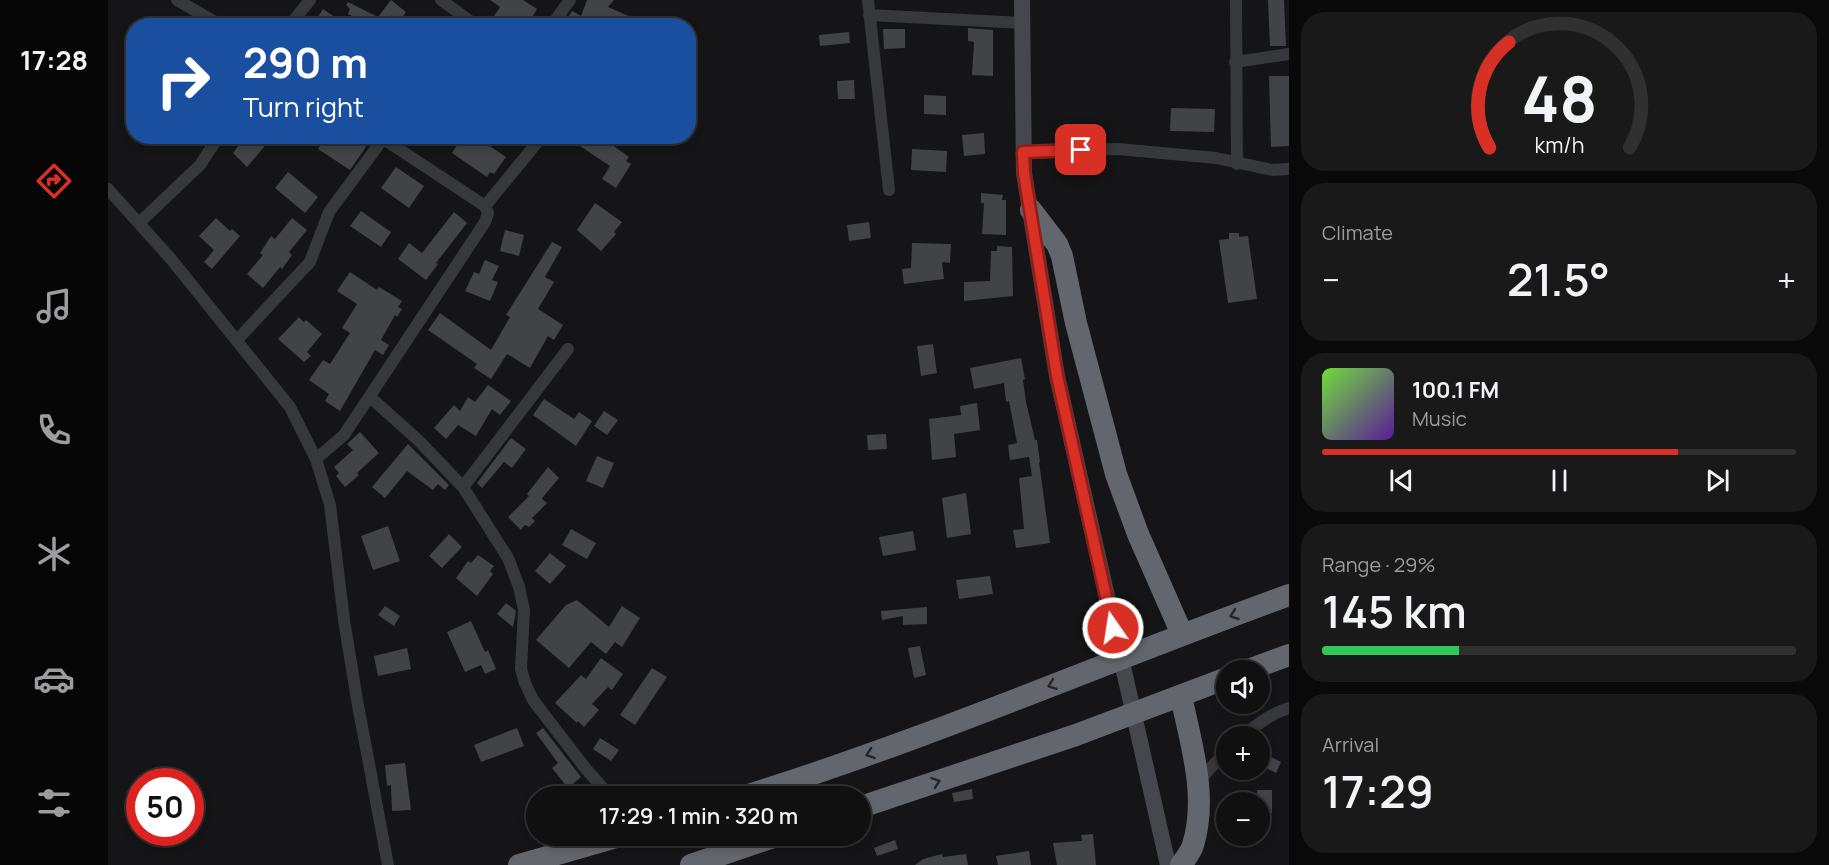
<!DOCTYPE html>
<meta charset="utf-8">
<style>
:root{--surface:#101011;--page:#19191a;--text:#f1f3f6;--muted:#9c9d9f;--line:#303031;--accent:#d93025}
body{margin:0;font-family:Manrope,sans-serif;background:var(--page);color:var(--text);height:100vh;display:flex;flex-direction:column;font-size:22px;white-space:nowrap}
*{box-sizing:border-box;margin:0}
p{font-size:20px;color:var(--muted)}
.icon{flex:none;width:33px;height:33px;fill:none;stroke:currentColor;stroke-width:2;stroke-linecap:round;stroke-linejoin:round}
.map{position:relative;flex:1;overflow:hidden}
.details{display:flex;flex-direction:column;gap:12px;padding:12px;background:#090909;width:540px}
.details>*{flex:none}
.hud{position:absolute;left:18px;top:18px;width:570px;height:126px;border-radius:24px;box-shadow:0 3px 9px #0003,0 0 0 2px var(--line);background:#1a4fa0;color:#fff;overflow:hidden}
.fabs{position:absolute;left:1108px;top:660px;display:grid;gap:12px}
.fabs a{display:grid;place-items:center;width:54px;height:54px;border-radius:50%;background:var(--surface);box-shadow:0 3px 9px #0003,0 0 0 2px var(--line);font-size:30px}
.speed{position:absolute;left:18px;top:768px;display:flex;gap:12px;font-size:30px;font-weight:700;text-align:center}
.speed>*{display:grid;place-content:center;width:78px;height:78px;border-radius:50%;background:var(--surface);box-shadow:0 3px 9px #0003,0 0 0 2px var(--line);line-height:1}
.speed .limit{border:9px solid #d22;background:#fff;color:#111}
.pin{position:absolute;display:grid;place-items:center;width:51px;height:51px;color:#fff;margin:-26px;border-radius:12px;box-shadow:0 3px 9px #0006}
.me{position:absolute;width:66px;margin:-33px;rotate:347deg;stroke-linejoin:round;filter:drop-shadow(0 0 4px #0008)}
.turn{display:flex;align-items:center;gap:21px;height:126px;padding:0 18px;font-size:27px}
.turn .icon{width:78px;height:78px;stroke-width:2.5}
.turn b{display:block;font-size:42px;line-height:51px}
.big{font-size:45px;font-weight:600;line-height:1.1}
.details .tile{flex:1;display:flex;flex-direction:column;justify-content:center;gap:9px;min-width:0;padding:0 21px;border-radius:24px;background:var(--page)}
.details .dial{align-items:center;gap:0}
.dial svg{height:156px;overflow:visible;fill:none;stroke:var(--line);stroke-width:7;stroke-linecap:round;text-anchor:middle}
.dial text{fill:var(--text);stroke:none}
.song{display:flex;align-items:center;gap:18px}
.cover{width:72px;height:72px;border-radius:9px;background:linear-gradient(135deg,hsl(100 70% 55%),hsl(270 70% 35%))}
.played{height:6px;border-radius:3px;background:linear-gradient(90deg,var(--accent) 75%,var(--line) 75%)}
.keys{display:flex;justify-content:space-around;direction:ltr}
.heat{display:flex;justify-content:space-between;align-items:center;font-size:33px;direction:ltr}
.charge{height:9px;border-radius:4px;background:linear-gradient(90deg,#34c759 29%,var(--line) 0)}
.trip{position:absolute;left:418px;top:786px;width:345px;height:60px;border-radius:30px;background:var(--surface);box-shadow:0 3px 9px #0003,0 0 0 2px var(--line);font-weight:600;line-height:60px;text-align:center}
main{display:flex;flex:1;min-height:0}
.tab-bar{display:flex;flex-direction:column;width:108px;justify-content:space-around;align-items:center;background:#060607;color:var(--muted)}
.tab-bar .icon{width:42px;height:42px}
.tab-bar .active{color:var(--accent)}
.tab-bar b{font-size:27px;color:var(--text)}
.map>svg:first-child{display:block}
</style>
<main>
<nav class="tab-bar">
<b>17:28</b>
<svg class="icon active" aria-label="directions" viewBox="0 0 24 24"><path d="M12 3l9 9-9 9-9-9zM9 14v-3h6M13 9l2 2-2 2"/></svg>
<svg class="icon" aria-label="music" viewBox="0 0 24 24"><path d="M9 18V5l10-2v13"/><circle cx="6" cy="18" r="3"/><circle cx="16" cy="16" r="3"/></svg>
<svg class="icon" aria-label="phone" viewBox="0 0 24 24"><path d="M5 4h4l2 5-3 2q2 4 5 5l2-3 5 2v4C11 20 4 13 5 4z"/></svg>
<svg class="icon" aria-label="climate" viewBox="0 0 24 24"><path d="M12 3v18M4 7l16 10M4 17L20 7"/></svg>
<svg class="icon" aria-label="car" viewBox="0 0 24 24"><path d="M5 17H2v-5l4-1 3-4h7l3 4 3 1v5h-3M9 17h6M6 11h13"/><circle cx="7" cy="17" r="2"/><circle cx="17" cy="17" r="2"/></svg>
<svg class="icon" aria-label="filters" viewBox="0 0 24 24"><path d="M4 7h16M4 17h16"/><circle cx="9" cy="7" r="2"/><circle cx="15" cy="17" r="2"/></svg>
</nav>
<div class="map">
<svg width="1181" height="865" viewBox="0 0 1181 865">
<rect width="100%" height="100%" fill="#151517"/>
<!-- building -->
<path fill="#424347" d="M283,0l15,12 -10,14h-25l-9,-8 -1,2 -13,-6 2,-5 -4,-4 2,-3 30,15z
M382,0h33l14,9 -10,17h-20l-13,-10 6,-9z
M479,0h27l-6,7 44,19h-90l10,-15 9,5z
M1160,0h16l2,46h-16z
M215,9l25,17h-36z
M860,28l25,2v46l-21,-1 2,-33 -6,-1z
M775,29h22v19l-21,1z
M741,32l1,11 -30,3 -1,-11z
M1161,76h20v70l-18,1z
M746,80l1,19h-17l-1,-18z
M816,95l22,1v19l-22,-1z
M1063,108l44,1 -1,23 -44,-1z
M876,133l1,21 -21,2 -2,-21z
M138,136h17l6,5 -22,26 -14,-14z
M218,136h24l16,11 -16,23 -32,-21z
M355,136h21l-3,4 25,17 -12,17 -4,-2 -3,5 -35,-24z
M457,136h51l-5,8 18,13 -3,4 5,3 -15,24 -14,-9 8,-13z
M804,149l35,2 -1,21 -35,-2z
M288,167l28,19 -15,22 -28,-20z
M180,172l30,25 -13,16 -30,-25z
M873,193l22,2 -1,5h4v35l-24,-1 2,-31h-3z
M487,203l27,19 -8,10 2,2 -15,17 -24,-21z
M253,211l30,21 -10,15 -31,-21z
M346,212l13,11 -31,40 2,1 -12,16 -28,-21 11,-16 13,10z
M108,218l14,13 2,-2 8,7 -28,33 -8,-7 10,-12 -15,-14z
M184,218l15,12 -18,22 3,3 -10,14 -2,-2 -17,21 -16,-14 16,-19 -3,-2 11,-17 4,3z
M761,222l2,16 -22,3 -2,-16z
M397,230l19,5 -5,21 -19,-5z
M1121,233h10v4l9,-1 9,63 -29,4 -9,-63 10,-1z
M444,242l10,5 -17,30 9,5 -16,27 25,16 -9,15 -6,-4 -18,32 -23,-14 -16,25 -17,-11 3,-4 -49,-34 12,-17 51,37 19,-33 -4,-2z
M804,243l39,1 -1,19 -8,-1 2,17 -40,5 -2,-15 9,-1z
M889,246l15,1 1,49 -49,5v-19l26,-1 1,-30h6z
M377,260l14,6 -7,14 6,2 -8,19 -25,-10 9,-19 5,2z
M242,272l27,18 2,-3 23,14 -4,6 4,2 -5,8 -2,-2 -14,25 8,5 -6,10 -8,-5 -35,61 -15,-10 4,-7 -20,-14 14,-20 7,4 20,-31 -8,-5 15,-24 -20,-13z
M191,317l5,5 2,-2 16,14 -15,18 4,4 -7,6 -26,-23z
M825,344l4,29 -16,3 -4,-30z
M913,358l4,21 -2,1 3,22 9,38h2l3,22h-1l11,81 -34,5 -3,-18 11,-1 -5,-51 13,-2 -3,-19 -19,3 -2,-15 9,-2 -8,-42 -3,1 -2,-19 -30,6 -4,-21z
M380,385l23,16 -11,14 -8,-6 -16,27 -18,-11 -12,14 -12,-11 20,-23 6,6 8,-14 7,5z
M436,399l30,20 5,-7 13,9 -16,25 -43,-31z
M869,403l3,27 -26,4 2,23 -24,3 -3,-41 32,-4 -1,-9z
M496,411l14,9 -11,15 -13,-9z
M252,432l19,21 -22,20 2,2 -14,12 -9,-11 3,-3 -5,-6 19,-17 -6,-6z
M778,434l1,15 -19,1 -1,-15z
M403,438l15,11 -14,19 -8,-6 -22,26 -5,-5z
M300,444l41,41 -4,5 -7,-6 -5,6 -26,-19 -22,27 -13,-11z
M489,456l17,7 -11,25 -17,-7z
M440,467l11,11 -16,19 -1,2 5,4 -15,15 3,3 -6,6 -4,-2 -4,5 -13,-13 21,-21 -2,-2z
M858,493l5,41 -24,4 -5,-40z
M280,526l12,35 -27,9 -12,-34z
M463,529l25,14 -9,16 -25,-14z
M805,531l3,19 -33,6 -4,-19z
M341,534l13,13 -20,21 -13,-12z
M442,553l16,13 -16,18 -15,-13z
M370,555l16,11 -4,5 3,3 -16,22 -21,-18 12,-17 3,2z
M882,576l3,18 -34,5 -3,-19z
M469,600l32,27 13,-21 18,12 -18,29 -7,-5 -9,12 -15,-12 -22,26 -33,-28 30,-35z
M398,603l10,8 -3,16 -16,-13z
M277,606l15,10 -6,10 -16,-11z
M819,607v17l-24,1v-9l-21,4 -1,-9z
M363,621l14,31 3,-2 8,19 -11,5 -4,-9 -16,7 -18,-40z
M812,646l6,29 -12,3 -6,-30z
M299,648l4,21 -33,7 -4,-20z
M493,658l22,16 -11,16 -4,-3 -16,17 7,6 -15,17 -6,-6 -1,2 -22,-20 26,-28 5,4z
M544,668l15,9 -32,48 -15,-10z
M409,728l7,18 -43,16 -7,-17z
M435,728l38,49 -13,11 -16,-20 6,-5 -22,-30z
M492,738l19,12 -8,11 -18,-12z
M1159,755l14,7 -5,11 -14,-7z
M297,763l6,47 -19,1 -1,-26 -4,1 -2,-21z
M864,789l1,10 -19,3 -2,-9z
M1149,790h15v23h-12v-11h-3z
M985,834l3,31h-39l-4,-22 29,-2 -1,-6z
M787,840l3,9 -21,7 -3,-8z
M921,851l2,14h-33l-2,-9z
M834,854l1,3 23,-3 2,11h-53l8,-6z"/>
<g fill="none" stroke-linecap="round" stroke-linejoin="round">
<!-- street -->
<path stroke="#37383c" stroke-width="12" d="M69,0l45,26
M333,0l36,26
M760,0l21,190
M1128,0l1,164
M761,15l153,8
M181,26l21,-26
M443,26l19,-26
M1127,62l54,-8
M915,152l95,-3 98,9 56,12 17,-1
M0,189l63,70 119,148 26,52 14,46 14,115 13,80 31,165
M377,206l51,-62 -3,-8
M31,223l61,-58 19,-29
M129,340l73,-78 19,-50 54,-73
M262,397l48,43 45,47 45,71 11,29 5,23 -3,59 4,14 8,17 53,69 24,27
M208,459l28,-24 141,-213 3,-9 -3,-7 -106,-70
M355,487l105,-138
M1134,736c15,-11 29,-23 47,-28
M1091,780l28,-29"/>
<!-- secondary -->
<path stroke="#45474c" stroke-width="16" d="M914,0l2,173 33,203 111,489"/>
<!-- highway -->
<path stroke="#63666d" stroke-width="22" d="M923,210l26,34 5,12 14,67 40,151 22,60 44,100
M1140,670l41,-15
M1073,696c10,48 27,100 12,149 -2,7 -8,14 -12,20
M637,796c184,-57 362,-135 544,-201
M753,807l215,-72 151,-57
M411,865l101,-29
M583,865l85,-29"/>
</g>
<!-- one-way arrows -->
<defs><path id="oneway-chevron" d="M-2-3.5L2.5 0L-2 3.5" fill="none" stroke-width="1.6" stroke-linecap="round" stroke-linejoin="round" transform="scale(1.5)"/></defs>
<g stroke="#252629">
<use href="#oneway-chevron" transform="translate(1126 615) rotate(160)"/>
<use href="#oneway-chevron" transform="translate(944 685) rotate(159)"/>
<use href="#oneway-chevron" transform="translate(762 754) rotate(161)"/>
<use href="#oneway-chevron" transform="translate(828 782) rotate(-19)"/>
</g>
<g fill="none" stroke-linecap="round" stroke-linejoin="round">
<!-- route casing -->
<g stroke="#8d1f18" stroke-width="15">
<path id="route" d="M973,150l-58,2 1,21 33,203 56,252"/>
</g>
<!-- route -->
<use href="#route" stroke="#d93025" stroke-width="10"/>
</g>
</svg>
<div class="fabs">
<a><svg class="icon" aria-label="sound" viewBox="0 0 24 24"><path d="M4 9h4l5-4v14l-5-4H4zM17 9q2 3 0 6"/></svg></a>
<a>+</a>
<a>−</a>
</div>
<div class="speed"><div class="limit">50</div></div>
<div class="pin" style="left:973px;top:150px;background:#d93025"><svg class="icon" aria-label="arrive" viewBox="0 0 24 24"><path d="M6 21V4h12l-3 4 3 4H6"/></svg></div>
<svg class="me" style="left:1005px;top:628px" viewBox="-20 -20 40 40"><circle r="17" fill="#d93025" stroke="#fff" stroke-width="3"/><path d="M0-11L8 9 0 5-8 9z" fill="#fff"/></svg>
<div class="trip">17:29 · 1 min · 320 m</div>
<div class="hud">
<div class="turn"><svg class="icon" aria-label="right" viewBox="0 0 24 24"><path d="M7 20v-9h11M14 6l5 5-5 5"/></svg><div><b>290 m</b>Turn right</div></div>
</div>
</div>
<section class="details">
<div class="tile dial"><svg viewBox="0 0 100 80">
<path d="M14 69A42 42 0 1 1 86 69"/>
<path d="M14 69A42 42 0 0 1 24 15" stroke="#d93025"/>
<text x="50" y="56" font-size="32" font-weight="700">48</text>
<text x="50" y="72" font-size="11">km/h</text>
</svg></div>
<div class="tile"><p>Climate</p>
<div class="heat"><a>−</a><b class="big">21.5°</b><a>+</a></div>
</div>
<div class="tile">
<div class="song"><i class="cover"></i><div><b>100.1 FM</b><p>Music</p></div></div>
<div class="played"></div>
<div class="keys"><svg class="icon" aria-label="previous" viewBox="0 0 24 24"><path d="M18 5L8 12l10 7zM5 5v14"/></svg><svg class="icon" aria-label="pause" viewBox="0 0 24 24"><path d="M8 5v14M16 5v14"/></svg><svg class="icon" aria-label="next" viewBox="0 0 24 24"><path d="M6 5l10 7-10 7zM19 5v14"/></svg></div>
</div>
<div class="tile"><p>Range · 29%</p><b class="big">145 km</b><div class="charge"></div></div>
<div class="tile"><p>Arrival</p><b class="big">17:29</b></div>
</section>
</main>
